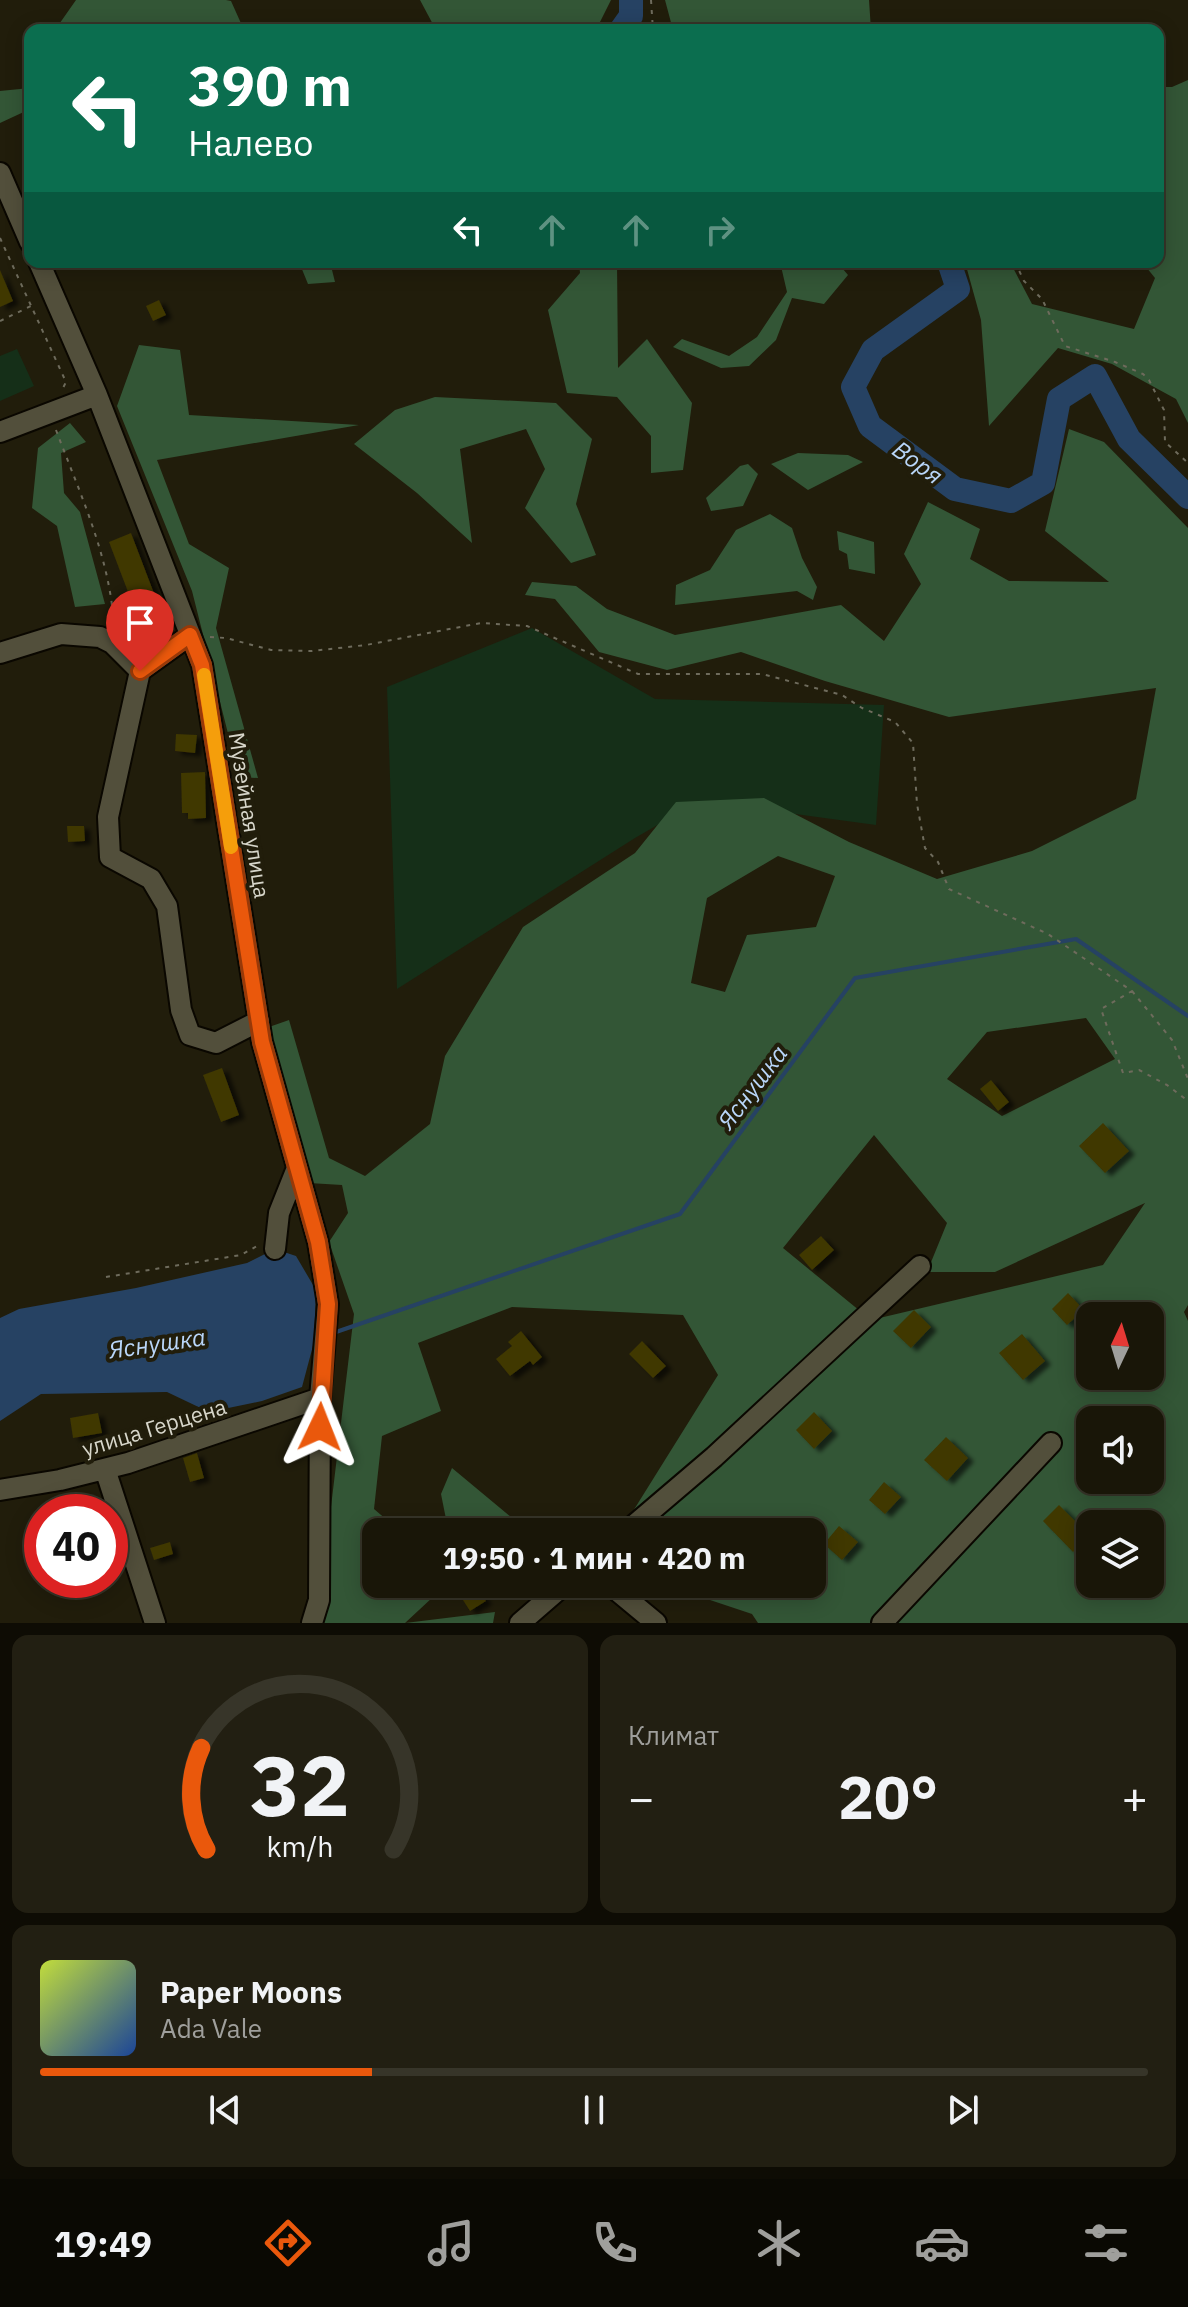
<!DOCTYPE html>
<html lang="ru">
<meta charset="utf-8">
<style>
:root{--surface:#191608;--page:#221f12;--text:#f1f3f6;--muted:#9f9f9c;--line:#373529;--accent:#ea580c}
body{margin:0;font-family:"IBM Plex Sans",sans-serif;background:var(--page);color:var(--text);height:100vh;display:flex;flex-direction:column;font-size:30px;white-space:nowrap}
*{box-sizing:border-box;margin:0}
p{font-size:26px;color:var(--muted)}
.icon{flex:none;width:44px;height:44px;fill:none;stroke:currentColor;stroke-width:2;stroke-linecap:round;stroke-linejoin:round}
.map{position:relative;height:1623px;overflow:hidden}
.sheet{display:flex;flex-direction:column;gap:12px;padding:12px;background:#0e0c04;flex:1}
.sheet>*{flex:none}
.top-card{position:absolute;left:24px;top:24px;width:1140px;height:244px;border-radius:16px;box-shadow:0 4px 20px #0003,0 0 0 2px var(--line);background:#0b6e4f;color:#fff;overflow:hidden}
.needle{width:52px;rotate:4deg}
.tools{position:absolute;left:1076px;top:1302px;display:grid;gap:16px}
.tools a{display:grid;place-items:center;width:88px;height:88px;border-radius:16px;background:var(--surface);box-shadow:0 4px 20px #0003,0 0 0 2px var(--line);font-size:40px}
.speed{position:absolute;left:24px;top:1494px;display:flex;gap:16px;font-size:40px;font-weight:700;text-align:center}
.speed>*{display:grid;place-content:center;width:104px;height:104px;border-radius:50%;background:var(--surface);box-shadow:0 4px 20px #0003,0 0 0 2px var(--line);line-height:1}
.speed .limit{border:12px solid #d22;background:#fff;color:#111}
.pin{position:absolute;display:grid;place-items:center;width:68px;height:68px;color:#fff;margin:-82px -34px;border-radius:50% 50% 50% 0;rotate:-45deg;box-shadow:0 0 8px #0007}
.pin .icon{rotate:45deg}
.me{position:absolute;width:88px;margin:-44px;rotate:2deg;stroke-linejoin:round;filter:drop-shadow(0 0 6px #0008)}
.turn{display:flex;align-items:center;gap:28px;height:168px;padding:0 32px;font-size:36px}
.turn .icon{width:104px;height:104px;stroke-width:2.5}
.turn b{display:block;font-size:56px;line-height:68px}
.lanes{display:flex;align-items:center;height:76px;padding:0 32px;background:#0003;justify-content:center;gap:40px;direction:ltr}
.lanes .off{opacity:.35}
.big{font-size:60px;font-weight:800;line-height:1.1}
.sheet .widget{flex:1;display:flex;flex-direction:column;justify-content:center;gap:12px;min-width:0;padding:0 28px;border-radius:16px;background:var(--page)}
.sheet .dial{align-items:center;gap:0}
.dial svg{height:208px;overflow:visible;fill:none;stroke:var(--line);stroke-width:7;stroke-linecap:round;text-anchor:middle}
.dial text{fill:var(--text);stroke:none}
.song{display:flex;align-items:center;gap:24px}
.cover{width:96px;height:96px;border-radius:12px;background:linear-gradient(135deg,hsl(70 70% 55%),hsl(220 70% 35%))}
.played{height:8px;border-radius:4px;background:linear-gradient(90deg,var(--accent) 30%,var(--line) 30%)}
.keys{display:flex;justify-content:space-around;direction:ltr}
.heat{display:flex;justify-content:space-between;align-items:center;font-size:44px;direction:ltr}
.sheet .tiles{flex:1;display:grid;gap:12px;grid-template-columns:1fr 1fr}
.widget:last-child{grid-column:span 2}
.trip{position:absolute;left:362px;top:1518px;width:464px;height:80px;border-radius:16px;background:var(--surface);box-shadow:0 4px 20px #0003,0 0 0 2px var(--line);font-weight:800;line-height:80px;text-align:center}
.tab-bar{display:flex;height:128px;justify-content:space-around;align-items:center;background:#0a0903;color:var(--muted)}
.tab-bar .icon{width:56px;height:56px}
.tab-bar .current{color:var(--accent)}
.tab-bar b{font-size:36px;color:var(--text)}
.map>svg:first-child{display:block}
</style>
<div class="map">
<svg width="1188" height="1623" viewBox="0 0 1188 1623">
<defs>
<filter id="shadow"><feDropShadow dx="6" dy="3.5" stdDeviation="2" flood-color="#0009"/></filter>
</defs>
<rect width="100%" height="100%" fill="#211d0b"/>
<!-- green -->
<path fill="#152f18" d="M17,349l17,37 -34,15v-45z
M532,628l123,71 229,6 -8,120 -177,-24 -64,37 -238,151 -10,-302z"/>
<!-- forest -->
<path fill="#335636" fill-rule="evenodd" d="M76,0h150l5,1 13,29h-189z
M420,0h191l-15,30h-160z
M665,0h204l2,30h-198z
M1188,80v343l-12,-24 -64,-35 -54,-16 -69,78 -8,-106 -16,-58h45l22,42 102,25 21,-51 -13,-16h16v-175h14z
M30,88v25l-2,-3 -28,13v-32z
M299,262h31l5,20 -27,2z
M579,262h38l1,106 29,-29 45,64 -9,67 -32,3v-37l-34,-39 -50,-4 -19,-83 32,-37z
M780,262h57l11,13 -24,29 -32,-6 -16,42 -27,26 -28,2 -48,-21 9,-8 47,17 28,-19 30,-45z
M139,345l41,5 9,65 170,10 -202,35 32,84 40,24 -13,60 42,150 -19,-1 -47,-186 -75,-185z
M435,397l121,6 36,36 -16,65 20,51 -25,8 -46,-55 20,-39 -19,-40 -66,20 12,94 -55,-50 -63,-49 41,-34z
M70,423l16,19 -25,11 3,40 16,19 25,92 -30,3 -18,-81 -25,-18 6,-60z
M1069,429l35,13 84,86v777l-4,7 4,9v302h-430l-6,-9 -90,-30h150v-52h-192l98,-157 -35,-60 -171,-8 -94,36 23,68 -59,25 -8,73 27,23h-25v52h71l-42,39 90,-11 -2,11h-170l6,-19 -1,-72 26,-218 -25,-72 19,-29 -6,-28 -33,-2 -40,-156 20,-7 40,138 36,18 65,-52 15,-68 78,-129 112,-74 41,-51 88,-4 85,44 88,37 95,-28 104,-52 20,-111 -207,29 -124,-36 -84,-29 -74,18 -68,-18 -44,-53 -30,-4 7,-13 44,4 31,23 68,26 166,-30 43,36 37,-57 -17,-30 24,-52 52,27 -10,30 39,22 100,1 -64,-51zM778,856l57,20 -19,51 -69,8 -22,57 -34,-9 16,-85zM1086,1018l29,41 -113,57 -55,-37 40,-47zM874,1135l73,88 -20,49h68l150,-69 -42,62 -232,55 -88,-72zM1090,1316h60v60h-60zM1090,1420h60v60h-60zM1090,1524h60v60h-60z
M798,453l50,2 15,7 -55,28 -37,-26z
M748,464l10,10 -15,32 -32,5 -5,-13 34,-32z
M770,514l22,14 10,30 15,29 -4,13 -16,-9 -122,14 1,-20 34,-15 26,-40z
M837,531l37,11 1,32 -26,-5 -2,-15 -8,-4z
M452,1468l65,54 -12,10h-62l5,-3 -7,-35z"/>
<!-- water -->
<path fill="#264263" d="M275,1249l21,7 20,34 -2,52 -12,45 -40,14 -53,11 -42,-20 -126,2 -41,27v-103l19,-9 117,-21 111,-25z"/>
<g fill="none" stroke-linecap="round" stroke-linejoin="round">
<!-- stream -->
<path stroke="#264263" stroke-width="4" d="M336,1332l344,-118 175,-236 221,-39 112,77"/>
<!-- river -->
<path stroke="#264263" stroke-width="24" d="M621,30l10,-14v-16
M949,262l9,27 -85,61 -20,37 17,39 85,63 56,12 32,-18 16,-84 36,-23 34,63 59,58"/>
</g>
<!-- building -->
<path fill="#3f3704" filter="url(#shadow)" d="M0,270l13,31 -13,6z
M159,300l7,15 -13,6 -7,-15z
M131,533l24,63 -22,9 -24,-63z
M176,734l21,1 -2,18 -20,-2z
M205,772l1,46 -18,1v-6h-6l-1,-40z
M67,826h17l1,15 -17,1z
M222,1068l17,47 -18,7 -18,-47z
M991,1080l18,22 -11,9 -18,-22z
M1103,1123l26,28 -24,22 -26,-27z
M821,1236l13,14 -22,20 -13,-15z
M1068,1293l16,17 -17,15 -15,-16z
M914,1310l17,17 -20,21 -18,-17z
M521,1331l21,26 -9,8 -3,-4 -20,15 -14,-17 16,-13 -4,-4z
M1022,1334l23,27 -22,19 -24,-27z
M642,1341l24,25 -13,12 -24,-24z
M814,1412l18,19 -18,18 -18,-19z
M98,1413l4,20 -29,5 -3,-20z
M946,1437l22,21 -21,23 -23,-21z
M197,1453l7,25 -14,4 -7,-24z
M884,1482l17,15 -16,17 -16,-14z
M1059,1505l30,30 -16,17 -30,-31z
M839,1526l19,16 -16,18 -18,-16z
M170,1542l3,12 -19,6 -4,-12z
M476,1587l10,14 -16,10 -9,-14z"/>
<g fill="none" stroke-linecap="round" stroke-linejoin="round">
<!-- minor casing -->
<g stroke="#0a0700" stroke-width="24">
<path id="minor" d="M0,173l30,69
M39,262l58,133 105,270 60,377 56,200 10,62 -8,94 -1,202 -7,23
M0,432l97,-37
M190,635l-50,36 -32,146 2,40 41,22 16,27 14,104 9,25 26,8 43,-22
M0,653l61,-19 39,3 12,6 28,28
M275,1249l4,-36 18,-45
M105,1469l50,154
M0,1490l60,-10 68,-17 192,-65
M626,1532l88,-75 206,-191
M609,1584l47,39
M520,1623l45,-39
M882,1623l169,-180"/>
</g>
<!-- path -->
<path stroke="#6e6b5c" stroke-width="2" stroke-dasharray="4 6" stroke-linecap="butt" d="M651,0l2,30
M0,238l66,144 -4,8
M1015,262l9,19 18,18 23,47 50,16 28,12 6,6 15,30 1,32 23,21
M0,321l31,-15
M56,430c24,64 54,127 58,196
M210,637l16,1 45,12 41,1 54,-6 115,-22 46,3 111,48h124l80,21 20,13 33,14 18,21 4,61 8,44 13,14 11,27 99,45 84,57 -31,18 22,64 16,-3 28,15 21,16
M1132,991l40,49 16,39
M106,1277l135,-22 16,-9
M183,1416l4,10"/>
<!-- minor -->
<use href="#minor" stroke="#524f3b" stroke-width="20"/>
</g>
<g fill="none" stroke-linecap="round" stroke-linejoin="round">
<!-- route casing -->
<g stroke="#983908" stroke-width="20">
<path id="route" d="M140,671l50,-36 12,30 60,377 56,200 10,62 -8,123"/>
</g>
<!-- route -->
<use href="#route" stroke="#ea580c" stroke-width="14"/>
<!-- slow -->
<path stroke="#f59e0b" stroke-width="14" d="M204,675l27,172"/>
</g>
<g text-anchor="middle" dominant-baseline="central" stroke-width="8" stroke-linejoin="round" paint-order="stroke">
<!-- street labels -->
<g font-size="22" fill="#d7d6ca" stroke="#211d0b">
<text transform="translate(250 815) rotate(81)">Музейная улица</text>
<text transform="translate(154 1427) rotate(-17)">улица Герцена</text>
</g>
<!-- water labels -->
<g font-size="24" font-style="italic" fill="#b9d6f9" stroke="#211d0b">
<text transform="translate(918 462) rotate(36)">Воря</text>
<text transform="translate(752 1087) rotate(-53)">Яснушка</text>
<text transform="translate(157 1343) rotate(-8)">Яснушка</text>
</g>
</g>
</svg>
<div class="tools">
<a><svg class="needle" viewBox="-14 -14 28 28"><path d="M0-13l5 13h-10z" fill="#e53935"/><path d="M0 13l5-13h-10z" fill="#9f9f9c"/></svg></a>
<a><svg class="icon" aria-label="sound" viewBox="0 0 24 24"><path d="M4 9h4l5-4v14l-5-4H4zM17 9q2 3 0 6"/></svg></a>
<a><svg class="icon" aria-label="layers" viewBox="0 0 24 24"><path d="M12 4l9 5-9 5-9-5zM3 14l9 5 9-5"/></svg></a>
</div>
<div class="speed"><div class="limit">40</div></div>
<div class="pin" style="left:140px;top:671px;background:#d93025"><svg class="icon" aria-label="arrive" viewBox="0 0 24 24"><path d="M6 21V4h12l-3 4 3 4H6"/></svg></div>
<svg class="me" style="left:320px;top:1427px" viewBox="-20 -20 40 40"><path d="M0-17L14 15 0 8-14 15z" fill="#ea580c" stroke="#fff" stroke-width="4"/></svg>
<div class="trip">19:50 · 1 мин · 420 m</div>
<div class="top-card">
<div class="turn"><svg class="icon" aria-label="left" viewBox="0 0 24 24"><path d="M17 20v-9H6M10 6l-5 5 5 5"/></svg><div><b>390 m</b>Налево</div></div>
<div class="lanes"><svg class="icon" aria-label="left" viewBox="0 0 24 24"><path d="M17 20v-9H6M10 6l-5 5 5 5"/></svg><svg class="icon off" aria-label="ahead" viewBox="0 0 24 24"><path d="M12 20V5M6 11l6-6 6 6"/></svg><svg class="icon off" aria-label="ahead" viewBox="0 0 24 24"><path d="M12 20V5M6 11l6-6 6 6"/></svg><svg class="icon off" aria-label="right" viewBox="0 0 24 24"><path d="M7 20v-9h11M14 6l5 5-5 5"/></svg></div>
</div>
</div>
<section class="sheet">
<div class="tiles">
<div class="widget dial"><svg viewBox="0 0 100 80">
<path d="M14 69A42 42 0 1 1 86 69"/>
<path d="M14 69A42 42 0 0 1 12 30" stroke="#ea580c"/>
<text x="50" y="56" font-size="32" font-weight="700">32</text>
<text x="50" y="72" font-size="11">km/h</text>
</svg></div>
<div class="widget"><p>Климат</p>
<div class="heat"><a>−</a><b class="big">20°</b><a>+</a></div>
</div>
<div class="widget">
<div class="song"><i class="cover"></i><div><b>Paper Moons</b><p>Ada Vale</p></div></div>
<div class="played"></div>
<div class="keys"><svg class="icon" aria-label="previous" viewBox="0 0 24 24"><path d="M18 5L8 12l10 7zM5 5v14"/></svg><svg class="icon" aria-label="pause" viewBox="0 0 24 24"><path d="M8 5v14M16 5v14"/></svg><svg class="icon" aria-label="next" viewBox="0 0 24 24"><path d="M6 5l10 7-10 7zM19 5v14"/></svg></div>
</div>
</div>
</section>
<nav class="tab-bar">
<b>19:49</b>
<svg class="icon current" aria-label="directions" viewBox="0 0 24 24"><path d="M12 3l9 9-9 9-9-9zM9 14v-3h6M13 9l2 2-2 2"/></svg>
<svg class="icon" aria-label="music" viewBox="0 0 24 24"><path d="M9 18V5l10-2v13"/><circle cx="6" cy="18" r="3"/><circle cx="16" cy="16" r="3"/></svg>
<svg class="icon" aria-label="phone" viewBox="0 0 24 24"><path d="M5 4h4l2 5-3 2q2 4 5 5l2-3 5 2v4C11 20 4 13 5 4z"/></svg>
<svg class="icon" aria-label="climate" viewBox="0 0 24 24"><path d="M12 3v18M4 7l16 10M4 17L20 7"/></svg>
<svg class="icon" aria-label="car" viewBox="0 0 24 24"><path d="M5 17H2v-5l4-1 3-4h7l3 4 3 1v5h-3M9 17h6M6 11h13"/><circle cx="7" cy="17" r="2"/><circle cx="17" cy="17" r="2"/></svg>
<svg class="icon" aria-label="filters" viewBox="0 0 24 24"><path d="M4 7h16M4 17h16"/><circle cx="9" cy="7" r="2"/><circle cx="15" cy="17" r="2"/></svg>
</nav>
